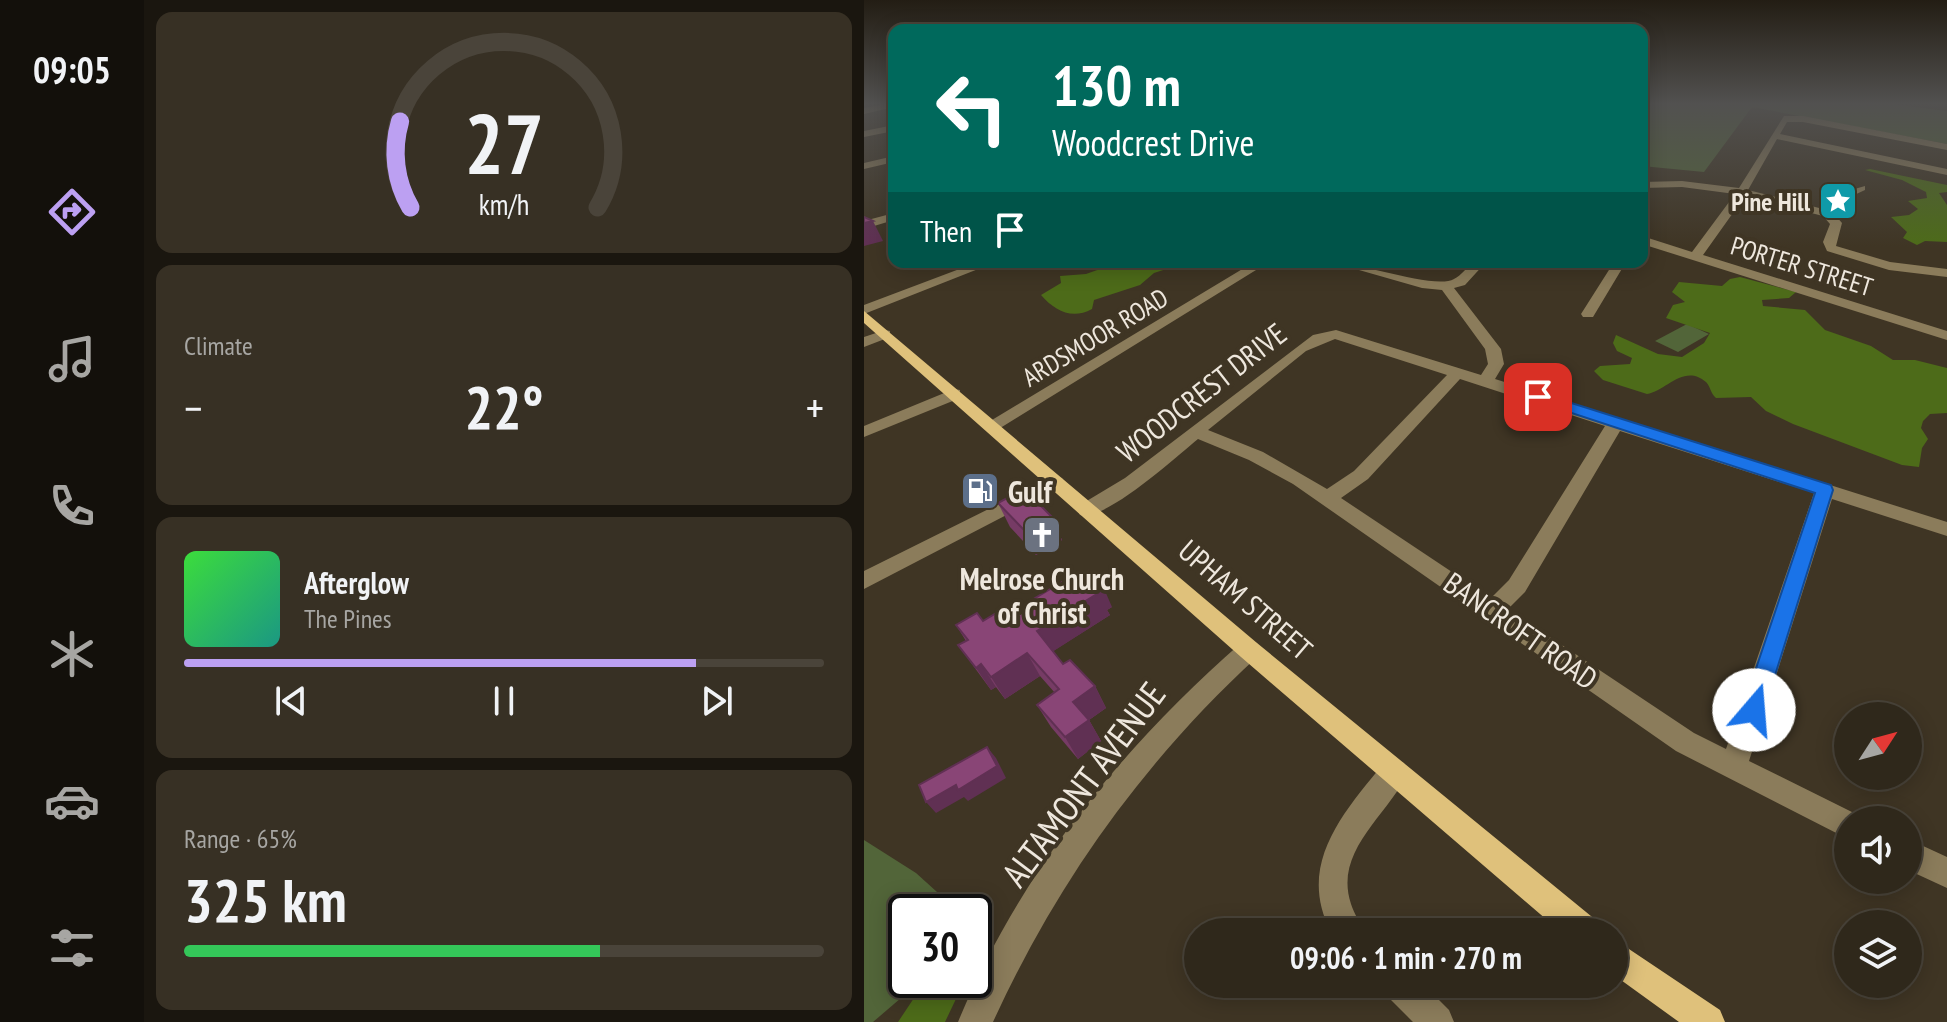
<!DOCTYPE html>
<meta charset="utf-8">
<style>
:root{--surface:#2f281b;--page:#373024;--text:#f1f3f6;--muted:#a7a6a3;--line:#4a443a;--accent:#bca0f2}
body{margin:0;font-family:"PT Sans Narrow",sans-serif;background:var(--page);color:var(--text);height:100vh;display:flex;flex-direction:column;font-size:30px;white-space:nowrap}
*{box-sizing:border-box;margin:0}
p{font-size:26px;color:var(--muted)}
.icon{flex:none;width:44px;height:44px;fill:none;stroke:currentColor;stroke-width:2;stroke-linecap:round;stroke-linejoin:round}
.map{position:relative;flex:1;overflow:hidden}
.details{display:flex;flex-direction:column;gap:12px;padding:12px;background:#1a160f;width:720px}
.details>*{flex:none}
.hud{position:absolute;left:24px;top:24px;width:760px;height:244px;border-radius:16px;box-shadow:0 4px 20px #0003,0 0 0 2px var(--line);background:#00695c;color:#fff;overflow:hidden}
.needle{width:52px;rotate:54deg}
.buttons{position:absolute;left:970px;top:702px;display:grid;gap:16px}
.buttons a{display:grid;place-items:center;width:88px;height:88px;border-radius:50%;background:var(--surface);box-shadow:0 4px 20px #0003,0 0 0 2px var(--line);font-size:40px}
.speed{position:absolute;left:24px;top:894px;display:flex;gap:16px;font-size:40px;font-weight:700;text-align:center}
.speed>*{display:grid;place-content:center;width:104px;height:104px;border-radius:50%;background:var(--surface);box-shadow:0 4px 20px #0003,0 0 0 2px var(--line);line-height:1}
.speed .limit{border:4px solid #111;border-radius:12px;background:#fff;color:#111}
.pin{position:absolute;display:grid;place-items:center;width:68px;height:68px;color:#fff;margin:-34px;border-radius:16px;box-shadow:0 4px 12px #0006}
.me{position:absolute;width:88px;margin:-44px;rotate:18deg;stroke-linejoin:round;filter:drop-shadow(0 0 6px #0008)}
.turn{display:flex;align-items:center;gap:28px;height:168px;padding:0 32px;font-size:36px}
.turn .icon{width:104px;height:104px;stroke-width:2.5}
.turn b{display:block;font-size:56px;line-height:68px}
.then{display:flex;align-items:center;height:76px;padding:0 32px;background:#0003;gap:16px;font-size:30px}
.big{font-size:60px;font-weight:700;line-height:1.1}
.details .tile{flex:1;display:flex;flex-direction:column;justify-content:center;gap:12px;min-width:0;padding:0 28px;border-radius:16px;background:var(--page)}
.details .dial{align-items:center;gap:0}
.dial svg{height:208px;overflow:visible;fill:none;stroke:var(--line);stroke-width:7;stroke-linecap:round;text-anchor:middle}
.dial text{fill:var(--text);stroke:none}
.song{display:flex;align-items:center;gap:24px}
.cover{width:96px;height:96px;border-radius:12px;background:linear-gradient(135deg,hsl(120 70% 55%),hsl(170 70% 35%))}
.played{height:8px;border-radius:4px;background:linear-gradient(90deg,var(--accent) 80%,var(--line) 80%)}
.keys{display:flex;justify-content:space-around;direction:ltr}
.heat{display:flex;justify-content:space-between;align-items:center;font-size:44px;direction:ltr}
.charge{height:12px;border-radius:6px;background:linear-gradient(90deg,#34c759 65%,var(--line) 0)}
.trip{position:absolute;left:320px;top:918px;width:444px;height:80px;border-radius:40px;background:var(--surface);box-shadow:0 4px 20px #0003,0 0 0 2px var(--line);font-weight:700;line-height:80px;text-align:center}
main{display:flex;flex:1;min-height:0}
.menu{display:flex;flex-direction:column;width:144px;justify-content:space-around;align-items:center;background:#13100b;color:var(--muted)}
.menu .icon{width:56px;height:56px}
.menu .active{color:var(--accent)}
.menu b{font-size:36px;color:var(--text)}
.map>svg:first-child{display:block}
</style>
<main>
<nav class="menu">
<b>09:05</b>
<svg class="icon active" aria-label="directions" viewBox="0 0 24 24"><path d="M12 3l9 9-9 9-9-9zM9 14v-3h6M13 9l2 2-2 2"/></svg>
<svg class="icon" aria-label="music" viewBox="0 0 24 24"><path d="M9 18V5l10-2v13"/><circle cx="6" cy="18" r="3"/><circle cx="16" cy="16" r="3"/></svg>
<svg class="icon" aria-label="phone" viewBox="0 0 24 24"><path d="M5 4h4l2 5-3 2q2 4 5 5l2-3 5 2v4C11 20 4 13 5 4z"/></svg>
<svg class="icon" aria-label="climate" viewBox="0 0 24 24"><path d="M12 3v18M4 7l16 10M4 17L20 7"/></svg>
<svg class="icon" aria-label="car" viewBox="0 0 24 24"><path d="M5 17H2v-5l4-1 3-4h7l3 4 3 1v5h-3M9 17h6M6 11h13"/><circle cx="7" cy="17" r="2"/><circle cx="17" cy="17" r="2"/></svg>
<svg class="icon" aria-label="filters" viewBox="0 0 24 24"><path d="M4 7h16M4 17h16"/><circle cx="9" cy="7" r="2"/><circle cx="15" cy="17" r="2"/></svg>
</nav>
<section class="details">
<div class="tile dial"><svg viewBox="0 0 100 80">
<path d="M14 69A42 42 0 1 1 86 69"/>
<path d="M14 69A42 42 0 0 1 10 36" stroke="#bca0f2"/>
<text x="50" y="56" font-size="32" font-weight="700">27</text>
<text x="50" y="72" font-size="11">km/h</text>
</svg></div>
<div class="tile"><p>Climate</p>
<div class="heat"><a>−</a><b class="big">22°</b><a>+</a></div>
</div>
<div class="tile">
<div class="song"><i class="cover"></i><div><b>Afterglow</b><p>The Pines</p></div></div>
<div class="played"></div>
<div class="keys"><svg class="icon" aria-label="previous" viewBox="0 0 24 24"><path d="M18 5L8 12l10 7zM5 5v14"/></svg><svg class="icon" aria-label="pause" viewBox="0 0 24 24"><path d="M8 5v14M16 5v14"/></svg><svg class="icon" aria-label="next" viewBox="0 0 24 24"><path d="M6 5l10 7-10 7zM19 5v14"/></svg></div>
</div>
<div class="tile"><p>Range · 65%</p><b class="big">325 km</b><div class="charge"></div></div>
</section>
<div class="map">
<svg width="1083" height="1022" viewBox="0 0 1083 1022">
<rect width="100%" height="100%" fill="#3f3524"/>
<!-- green -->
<path fill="#526539" d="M778,104h250l55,7v33l-195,-37 -48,65 -62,-6z
M823,324l22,10 -31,18 -23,-11z
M0,840l52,33 31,28v11h-41v68h7l-12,18 -28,24h-9z"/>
<!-- forest -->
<path fill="#4d6b19" d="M1006,169l77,16v7l-8,1 8,12v37l-22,-1 -8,4 -14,-7 4,-6 -16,-15 18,-2 9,-6 -10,-8 19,-3 -1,-6 -24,-12 -37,-10z
M256,262h68l-34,11 -14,12 -46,15 -2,9c-20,11 -37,2 -51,-14l20,-12 -1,-7 26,-2z
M876,277l56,15 -7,6 -27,2 1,6 42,4 20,20 46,16 22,14h22l32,8v45l-17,1 -7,7 -2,7 7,11 -6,9 -3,19 -17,-2 -109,-41 -27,-13 -15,-14 -35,1c-6,-5 -5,-11 -10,-16 -22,-19 -40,9 -59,12l-44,-14 -9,-9 6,-5 30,-2 2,-6 -15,-7 -4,-8 3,-8 42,19 24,3 22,-14 6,-10 -44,-15 7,-13 12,-3 -13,-10 7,-10 43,4 8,-7z
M110,902l12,1c12,22 -2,36 -12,57v-48h-13z
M62,980h39l-20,42h-47z"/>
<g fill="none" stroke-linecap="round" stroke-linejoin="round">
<!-- minor -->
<path fill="#8b7c5b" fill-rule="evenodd" d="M21,104h9v3l-30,7v-6z
M920,116h19l144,28v6l-144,-28h-16l-7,12 167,35v6l-170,-36 -29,51 79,20 8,-2 9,-16 21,-6v4l-13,6 -9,16 -8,3 7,8 -6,23 54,16 57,7v8l-58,-7 -62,-19 -4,-9 7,-18 -7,-8 -78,-20 -42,59 244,76v9l-305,-96v-8l50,16 43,-58 -53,-7 -40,1v-6l40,-1 57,7z
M30,125v6l-30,6v-6z
M30,156v6l-30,7v-6z
M30,213v7l-30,9v-8z
M114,262h18l-132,52v-9z
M390,262h15l-272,168 -6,1 -9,-5z
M467,262c28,0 104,28 123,17 7,-3 13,-12 19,-17h13l-21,23 -11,3 47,61 3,15 -9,15 452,143v14l-115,-37 -83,262 109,54 2,5h-12v19l-172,-88 -383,-267 -44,-24 -51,-21c-21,17 -93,83 -118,76l-3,-5 3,-5 45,-27 188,-143 23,-5 145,45 7,-11 -3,-15 -43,-59 -20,-2zM471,339l112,36 -93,96 -27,18 -64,-37 -55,-22 98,-79zM596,379l145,47 -96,154 -18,18 -150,-100 27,-19zM756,431l194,62 -88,256 -32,-16 -186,-124 17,-17z
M750,262h12l-33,55h-10l-2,-3z
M21,330l5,1v6l-26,10v-10z
M90,389l6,1v8l-96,39v-11z
M191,476l7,2 3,4 -3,4 -198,103v-18z
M385,640l8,3 4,7 -4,7c-113,104 -200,225 -264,365h-35c61,-148 163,-274 283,-379z
M530,759l10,4 4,9c-19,43 -75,78 -57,132 3,9 9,19 13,28h-33c-35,-67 12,-119 53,-169z
M1044,839l39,18v31l-39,-18z
M518,984h41l26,26 5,12h-41l-26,-26z"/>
<!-- major -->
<path fill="#dfc17b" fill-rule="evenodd" d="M0,311l393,332 340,278 5,11h-41l-320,-275 -377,-334z
M750,939l106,71 5,12h-46l-65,-47z"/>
</g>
<!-- wall -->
<path fill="#763b65" d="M134,503l53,13 11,24 -26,15 -26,-28z
M248,607l-5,3 3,5 -57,36 10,13 32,22 11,22 -17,12 12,21 -23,18 -27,-32 -14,-22 18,-12 -15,-17 -35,23 -9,-12 -5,3 -33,-45 8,-4 -10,-16 47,-8z"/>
<!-- shaded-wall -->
<path fill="#603053" d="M9,221l10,20 -19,5v-23z
M187,516l11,24 -26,15 -12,-25z
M238,584l10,23 -5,3 3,5 -61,39 -12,-23z
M163,653l13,23 -35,23 -14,-22z
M117,664l15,23 -5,3 -15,-22z
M231,686l11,22 -17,12 12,21 -23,18 -13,-22 8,-35z
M123,747l9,11 10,20 -38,23 -4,-4 -28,16 -10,-11z"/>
<!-- building -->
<path fill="#894576" stroke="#603053" stroke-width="2" d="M0,217l9,4 -9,2z
M160,489l27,27 -27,14 -26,-27z
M224,571l14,13 -6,4 4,4 -63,39 26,33 7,-4 25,26 -22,16 16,18 -24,17 -28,-32 22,-16 -32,-36 -36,24 -10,-13 -5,4 -18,-23 10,-5 -12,-15 21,-12 6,8 15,-9 5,5 76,-45 3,3z
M123,747l10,19 -39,24 -2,-5 -30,17 -7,-17z"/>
<!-- sky -->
<linearGradient id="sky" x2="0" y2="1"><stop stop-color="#231d14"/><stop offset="0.42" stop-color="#525150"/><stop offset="1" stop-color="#525150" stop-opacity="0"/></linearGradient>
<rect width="1083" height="247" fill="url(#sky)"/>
<!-- route -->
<path fill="#1a73e8" stroke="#114b97" stroke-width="2" d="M668,394h11l288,91 2,5 -71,227 -8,3 -8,-3 -4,-7 73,-217 -283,-93z"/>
<!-- icons -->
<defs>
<g id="sight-square" transform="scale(2)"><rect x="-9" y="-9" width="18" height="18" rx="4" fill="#0f9aa8" stroke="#3f3524"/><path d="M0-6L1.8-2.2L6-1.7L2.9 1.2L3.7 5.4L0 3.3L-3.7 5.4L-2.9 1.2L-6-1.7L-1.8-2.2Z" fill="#fff"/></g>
<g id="fuel-square" transform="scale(2)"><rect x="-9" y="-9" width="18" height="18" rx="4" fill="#5c6f8a" stroke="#3f3524"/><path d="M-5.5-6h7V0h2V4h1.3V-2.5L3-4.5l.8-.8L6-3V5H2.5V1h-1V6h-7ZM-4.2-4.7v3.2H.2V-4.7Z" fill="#fff"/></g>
<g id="church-square" transform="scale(2)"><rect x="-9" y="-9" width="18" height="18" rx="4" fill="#6b7280" stroke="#3f3524"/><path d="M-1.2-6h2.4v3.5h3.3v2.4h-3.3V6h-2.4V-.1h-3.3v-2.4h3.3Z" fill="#fff"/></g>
</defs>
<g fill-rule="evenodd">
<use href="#sight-square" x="974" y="201"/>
<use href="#fuel-square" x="116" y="491"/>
<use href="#church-square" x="178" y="535"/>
</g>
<g text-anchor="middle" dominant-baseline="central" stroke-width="8" stroke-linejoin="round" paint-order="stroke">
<!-- far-poi labels -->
<g font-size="26" font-weight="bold" fill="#eee7dd" stroke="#3f3524" text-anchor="end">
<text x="946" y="201">Pine Hill</text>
</g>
<!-- far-street labels -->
<g font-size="26" fill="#eee7dd" stroke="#3f3524">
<text transform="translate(938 266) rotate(17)">PORTER STREET</text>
<text transform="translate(231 337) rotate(-31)">ARDSMOOR ROAD</text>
</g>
<!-- street labels -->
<g font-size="30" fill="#eee7dd" stroke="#3f3524">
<text transform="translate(337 392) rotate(-38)">WOODCREST DRIVE</text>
<text transform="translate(382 599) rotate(41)">UPHAM STREET</text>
<text transform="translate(657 630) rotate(35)">BANCROFT ROAD</text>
</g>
<!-- poi labels -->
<g font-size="30" font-weight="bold" fill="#eee7dd" stroke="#3f3524" text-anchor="start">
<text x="144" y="491">Gulf</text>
<text x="178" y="578" text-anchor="middle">Melrose Church<tspan x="178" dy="34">of Christ</tspan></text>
</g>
<!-- near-street labels -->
<g font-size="36" fill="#eee7dd" stroke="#3f3524">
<text transform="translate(219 784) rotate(-53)">ALTAMONT AVENUE</text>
</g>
</g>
</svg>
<div class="buttons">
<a><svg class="needle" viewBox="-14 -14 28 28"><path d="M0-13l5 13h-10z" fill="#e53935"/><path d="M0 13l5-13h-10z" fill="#a7a6a3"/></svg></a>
<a><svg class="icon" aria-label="sound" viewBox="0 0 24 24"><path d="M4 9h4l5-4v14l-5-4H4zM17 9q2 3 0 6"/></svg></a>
<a><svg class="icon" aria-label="layers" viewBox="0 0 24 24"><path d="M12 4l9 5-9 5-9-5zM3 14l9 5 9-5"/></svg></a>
</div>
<div class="speed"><div class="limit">30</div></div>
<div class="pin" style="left:674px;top:397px;background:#d93025"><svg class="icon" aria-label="arrive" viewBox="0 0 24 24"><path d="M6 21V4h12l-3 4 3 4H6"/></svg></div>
<svg class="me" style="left:890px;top:710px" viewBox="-20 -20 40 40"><circle r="19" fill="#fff"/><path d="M0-13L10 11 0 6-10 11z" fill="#1a73e8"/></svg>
<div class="trip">09:06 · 1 min · 270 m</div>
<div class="hud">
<div class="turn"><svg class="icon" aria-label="left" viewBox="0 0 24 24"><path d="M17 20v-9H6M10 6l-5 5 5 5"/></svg><div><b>130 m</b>Woodcrest Drive</div></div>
<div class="then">Then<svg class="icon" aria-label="arrive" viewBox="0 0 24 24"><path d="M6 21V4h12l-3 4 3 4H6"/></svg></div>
</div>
</div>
</main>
